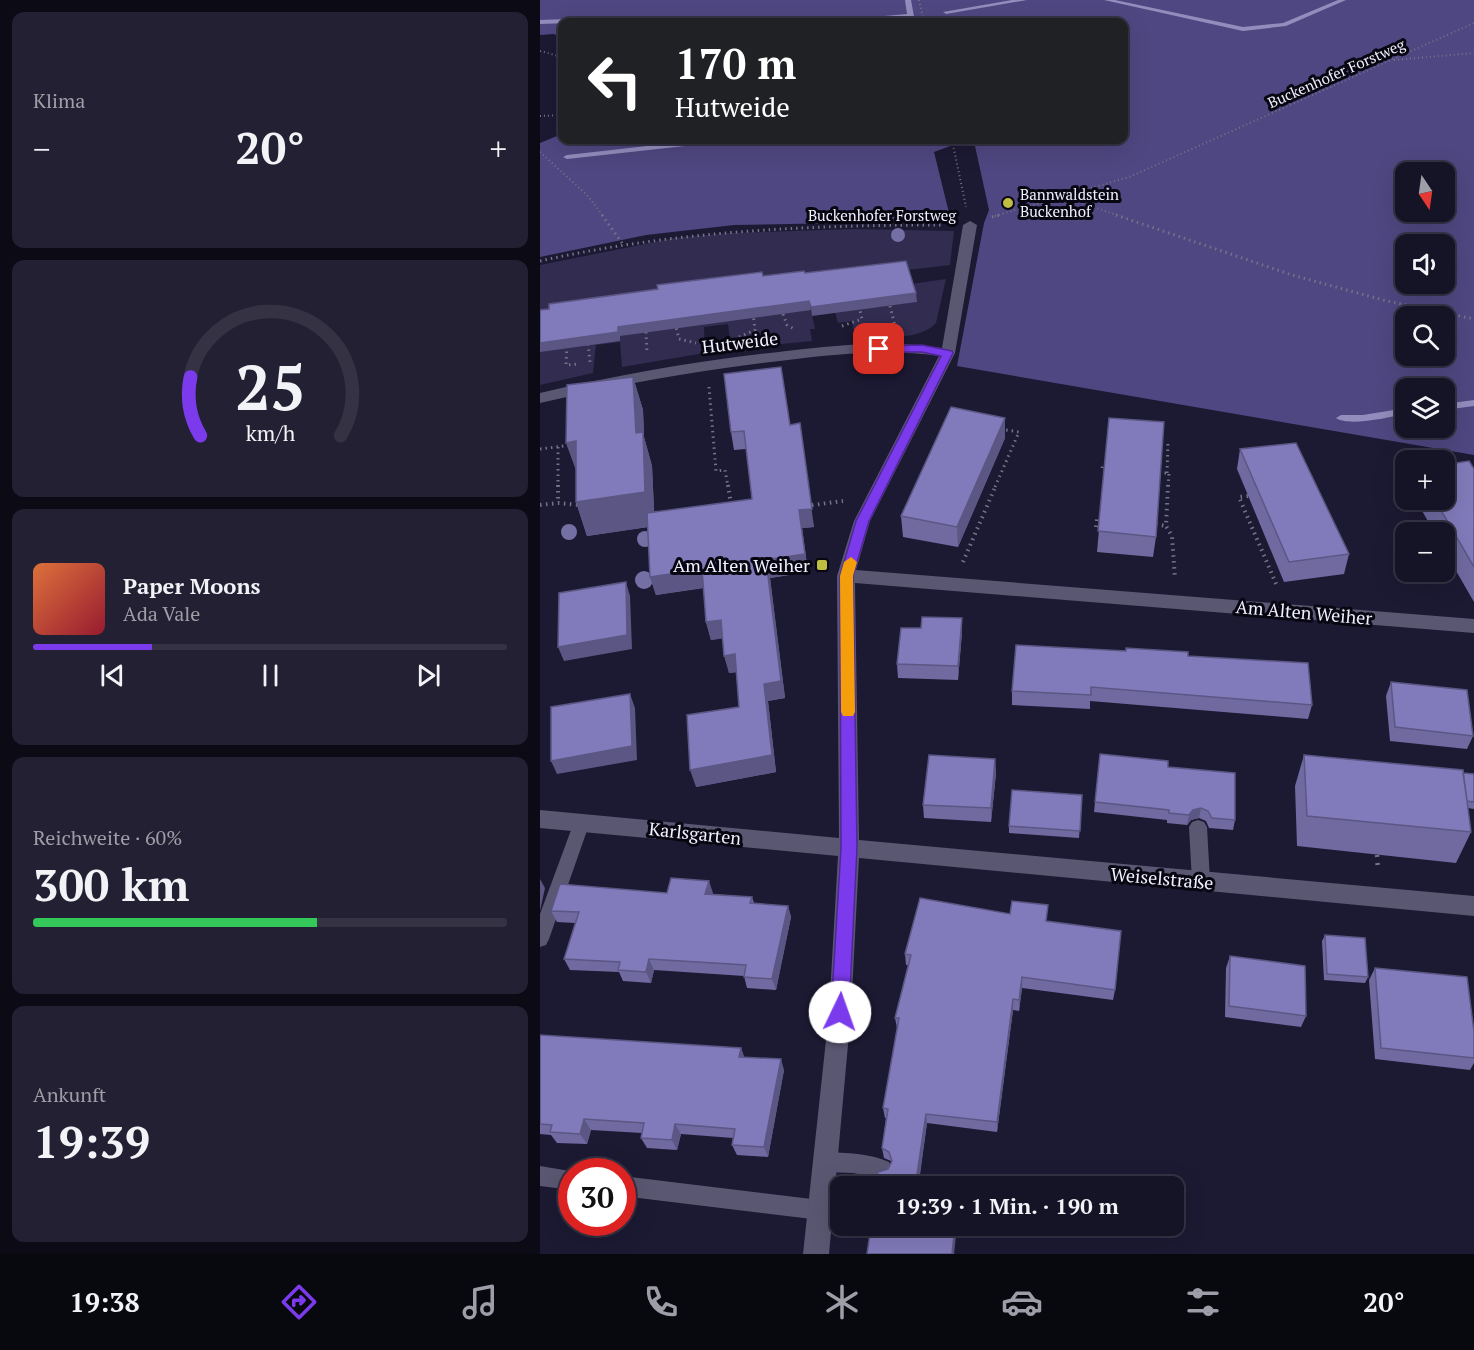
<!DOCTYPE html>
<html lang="de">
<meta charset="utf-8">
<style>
:root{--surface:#151326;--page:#222032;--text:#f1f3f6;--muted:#9d9ea7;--line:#343243;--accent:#7c3aed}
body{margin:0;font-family:"PT Serif",serif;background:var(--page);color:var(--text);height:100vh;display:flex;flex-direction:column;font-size:22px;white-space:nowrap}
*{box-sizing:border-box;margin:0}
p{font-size:20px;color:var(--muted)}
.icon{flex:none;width:33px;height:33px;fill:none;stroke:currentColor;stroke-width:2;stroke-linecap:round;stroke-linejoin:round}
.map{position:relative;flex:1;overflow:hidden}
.panel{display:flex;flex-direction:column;gap:12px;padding:12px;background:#0c0a15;width:540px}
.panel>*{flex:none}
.top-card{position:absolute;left:18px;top:18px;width:570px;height:126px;border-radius:12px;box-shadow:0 6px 24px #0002,0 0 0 2px var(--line);background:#202124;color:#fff;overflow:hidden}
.needle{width:39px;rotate:167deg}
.tools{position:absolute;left:855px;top:162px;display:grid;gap:12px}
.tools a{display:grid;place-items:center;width:60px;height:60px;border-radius:12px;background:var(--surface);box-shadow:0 6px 24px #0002,0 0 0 2px var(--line);font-size:30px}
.speed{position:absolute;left:18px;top:1158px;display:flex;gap:12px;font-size:30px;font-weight:700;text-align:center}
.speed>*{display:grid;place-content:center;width:78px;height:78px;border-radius:50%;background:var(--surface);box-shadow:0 6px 24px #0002,0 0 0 2px var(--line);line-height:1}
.speed .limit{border:9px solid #d22;background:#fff;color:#111}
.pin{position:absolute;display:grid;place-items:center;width:51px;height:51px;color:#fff;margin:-26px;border-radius:12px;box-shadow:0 3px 9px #0006}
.me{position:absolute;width:66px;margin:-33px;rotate:3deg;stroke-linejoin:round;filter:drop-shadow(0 0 4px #0008)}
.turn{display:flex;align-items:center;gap:21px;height:126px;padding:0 18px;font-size:27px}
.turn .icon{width:78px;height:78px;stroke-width:2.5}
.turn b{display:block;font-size:42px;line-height:51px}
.big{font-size:45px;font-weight:600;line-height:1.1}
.panel .tile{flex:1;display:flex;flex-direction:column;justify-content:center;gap:9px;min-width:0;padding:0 21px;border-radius:12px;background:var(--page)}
.panel .dial{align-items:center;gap:0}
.dial svg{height:156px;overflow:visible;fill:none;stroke:var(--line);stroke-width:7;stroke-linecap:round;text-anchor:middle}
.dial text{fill:var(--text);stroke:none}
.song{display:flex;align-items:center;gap:18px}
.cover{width:72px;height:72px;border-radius:9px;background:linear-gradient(135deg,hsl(20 70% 55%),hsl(350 70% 35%))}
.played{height:6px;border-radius:3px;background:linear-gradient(90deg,var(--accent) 25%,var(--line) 25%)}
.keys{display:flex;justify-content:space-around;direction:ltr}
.heat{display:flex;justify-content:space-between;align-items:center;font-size:33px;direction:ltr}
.charge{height:9px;border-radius:4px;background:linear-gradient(90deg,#34c759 60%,var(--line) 0)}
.trip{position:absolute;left:290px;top:1176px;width:354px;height:60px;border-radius:12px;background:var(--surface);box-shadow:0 6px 24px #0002,0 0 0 2px var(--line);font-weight:600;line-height:60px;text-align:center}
.tabs{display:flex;height:96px;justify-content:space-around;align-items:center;background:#08080f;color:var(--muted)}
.tabs .icon{width:42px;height:42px}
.tabs .current{color:var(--accent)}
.tabs b{font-size:27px;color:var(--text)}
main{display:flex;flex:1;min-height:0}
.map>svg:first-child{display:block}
</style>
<main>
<section class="panel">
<div class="tile"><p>Klima</p>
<div class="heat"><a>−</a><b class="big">20°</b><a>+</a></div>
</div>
<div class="tile dial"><svg viewBox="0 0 100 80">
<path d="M14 69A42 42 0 1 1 86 69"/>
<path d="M14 69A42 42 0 0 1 9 39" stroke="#7c3aed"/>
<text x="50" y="56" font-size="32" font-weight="700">25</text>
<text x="50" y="72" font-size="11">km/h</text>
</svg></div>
<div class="tile">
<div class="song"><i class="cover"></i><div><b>Paper Moons</b><p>Ada Vale</p></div></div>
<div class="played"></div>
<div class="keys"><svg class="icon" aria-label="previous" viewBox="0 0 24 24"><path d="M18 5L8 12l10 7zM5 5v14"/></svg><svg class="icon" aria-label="pause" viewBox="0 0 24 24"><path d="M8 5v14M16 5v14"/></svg><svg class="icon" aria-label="next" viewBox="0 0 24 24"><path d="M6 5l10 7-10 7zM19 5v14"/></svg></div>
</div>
<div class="tile"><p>Reichweite · 60%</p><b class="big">300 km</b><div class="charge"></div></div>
<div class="tile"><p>Ankunft</p><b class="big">19:39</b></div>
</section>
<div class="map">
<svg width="934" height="1254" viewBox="0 0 934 1254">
<rect width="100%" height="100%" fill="#1c1933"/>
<!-- green -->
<path fill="#312c50" d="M313,229l101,2 -4,34 -43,5 -31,37 40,-5 -5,-18 35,-5 -10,44c-15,18 -58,14 -81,15l-3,-17 -14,2 -3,-11 -23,3 3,14h-5l2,12 -81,8 -3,-25 -24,3 1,26 -83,14 -2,-25 -24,3 -3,28 -53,12v-120l135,-27 55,-5z"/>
<!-- forest -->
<path fill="#4f4781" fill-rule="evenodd" d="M0,0h934v455l-517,-89 27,-143 5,-13 -14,-64 -22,-1 -19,7 17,69 -217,4 -88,10 -106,22v-114l22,-9v6h562v-118h-159l-1,-4 -37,1 1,3h-366v16l-8,-4 -14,1zM866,172h38v40h-38zM904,244v40h-38v-40zM904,316v40h-38v-40zM866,388h38v40h-38z"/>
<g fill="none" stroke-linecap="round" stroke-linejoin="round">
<!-- stream -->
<path fill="#928dbc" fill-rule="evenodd" d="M365,0h6l4,22h-6l-1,-5 -55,5h-17l3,-2 68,-6z
M472,0h15l-81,14 -3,-2z
M564,0h11l128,27 40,-4 55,-23h8l-60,26 -43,5z
M52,18l6,4 -58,2v-4z
M147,140h8l-10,6 -118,13 -4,-2 4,-2 116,-13z
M934,400v6l-30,4v-6z
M866,408v6c-17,3 -57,13 -70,4l5,-3h22z"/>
<!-- path-far3 -->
<path stroke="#747388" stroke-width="2" stroke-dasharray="1 3" stroke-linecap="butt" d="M379,0l5,22
M0,51l22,6
M854,60l80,-7
M0,116l22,-1
M412,140l14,67
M0,152l48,44 15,20
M527,198l53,18
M455,216l134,-39 345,-154"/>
<!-- path-far2 -->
<path stroke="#747388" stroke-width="3" stroke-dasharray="1.5 4" stroke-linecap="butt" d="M62,215l20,28
M576,215l176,60 95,26 87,18
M452,217l8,-2
M0,261c134,-30 267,-36 404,-36
M350,306l5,20
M243,314l4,11 9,5
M135,323l4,16 17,4
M302,326l20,-7 -3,-13
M106,332l1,21
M199,337l16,-7 -2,-17
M48,344l2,18
M27,346l-1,19 12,-1
M169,387l7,84 9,-1 3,17
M18,447v40
M0,449l32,-4
M562,468l1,-4
M619,473h10l-1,14
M627,473l1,-31
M455,487l24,-55 -19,-3"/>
<!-- path-far1 -->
<path stroke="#747388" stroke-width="4" stroke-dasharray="1.5 4.5" stroke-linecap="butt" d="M18,485v18
M188,485l3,20
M628,485l-2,41 6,10 3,43
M708,496l-9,1 38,89
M0,505l18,-2 23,2
M266,506l37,-5
M616,524l10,2
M556,527l1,-8h3
M423,562l33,-77"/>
<!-- path -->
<path stroke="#747388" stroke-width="4.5" stroke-dasharray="2 6" stroke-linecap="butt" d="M837,855l1,15"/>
<!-- lane -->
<path fill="#5a5772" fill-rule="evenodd" d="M42,815l6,2 2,5 -41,117 -3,6 -6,2v-33l34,-92 2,-5z
M658,820l6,2 3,5 3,54 -3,6 -6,2 -6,-2 -3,-6 -3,-54 3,-5z
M285,1152c22,1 44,1 64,10l3,7 -3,7 -7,3 -29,-6 -28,-1 -7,-3 -3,-7 3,-7z
M0,1166l36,6h-4v18l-32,-4z
M82,1176l198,24 7,3 3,7 -3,7 -7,3 -198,-24z"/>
<!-- street -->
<path fill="#5a5772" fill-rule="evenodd" d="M430,221l7,4 -22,128 -85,168 -14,49 618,49v14l-619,-50 4,257 615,56v20l-615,-58 -8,154 -22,242h-26l26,-242 9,-156 -298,-28v-18l299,28 -2,-262 17,-55 85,-165c-50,-7 -101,-2 -151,4 -83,9 -166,24 -248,43v-10c82,-19 164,-33 247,-42 52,-6 103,-11 155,-3l21,-123z"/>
</g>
<!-- trees -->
<g fill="#7570a3">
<circle cx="358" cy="235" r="7"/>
<circle cx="29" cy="532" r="8"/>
<circle cx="105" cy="539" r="8"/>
<circle cx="104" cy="580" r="9"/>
</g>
<!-- wall -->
<path fill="#706aa1" d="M93,377l10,33 1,27 8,29 2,46 98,-13 -6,-50 -12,1 -3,-18 59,-7 24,102 -12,1 6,44 -38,6 15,120 -17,3 8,71 -80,15 43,-80 -3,-35 -7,1 -6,-35 -12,2 -5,-18 -2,-34 -48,7 -6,-18 -2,-50 -61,9 -11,-34z
M569,418l47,119 -3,20 -56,-5z
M465,438l-47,109 -55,-10 -2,-21z
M700,449l109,105 -5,20 -60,8 -47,-113z
M934,469v133l-30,-52v-18h-10l-18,-32h28z
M422,632l-4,48 -60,-2 -1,-14z
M648,656l124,49 -4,14 -218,-18v8l-78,-4v-14z
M851,682l82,54 -6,13 -77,-8 -4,-45z
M764,755l170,19v35l-6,-1 3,24 -15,31 -159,-17 -2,-60z
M455,759l1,14 -5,49 -67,-4 -1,-13z
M628,767l67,53 -2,10 -24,-2 -3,-7 -7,-3 -8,2 -4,5 -20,-2v-3l-73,-8 1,-10z
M542,795l-3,43 -70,-5v-7z
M127,893h46l-1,1 40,3 2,6 34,3 3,11 -15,73 -29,-2 -3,-12 -90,-6 -3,13 -28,-2 -4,-9 -49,-2 -6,-11 11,-36 -18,-1 -6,-11z
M507,922l68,68 -2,10 -91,-12 -3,23 -6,-1 -16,122 -70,-9 -8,59 40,2v2h-83l15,-24v-1l-7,-3 -2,-10 4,-30h-1l-2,-10 15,-80h-1l-2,-10 13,-53h-2l-1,-11z
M785,935l43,42 -3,6 -41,-3 -2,-39z
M690,956l76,60 -5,11 -76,-10 1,-49z
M835,968l99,64v31l-4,7 -95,-11 -6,-79z
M0,1035l201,13 3,9 40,13 -16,87 -31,-2 -5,-10 1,-7 -52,-4 -4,16 -30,-2 -6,-10 1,-5 -51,-3 -4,14 -30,-1 -6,-8 -11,-1z"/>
<!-- shaded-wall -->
<path fill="#5b5683" d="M376,293l1,9 -105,14 -1,-9z
M269,301l2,9 -191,26v5l-80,11v-9l78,-16z
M93,377l10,33 1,27 8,29 3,60 -68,10 -11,-34 60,-69z
M465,418v20l-47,109 -1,-20z
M260,423l14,104 -12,1 6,44 -38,6 15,120 -17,3 8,71 -80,15 -6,-17 74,-86 2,-124 33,-50z
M36,441l2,35 -12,-33z
M162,569l5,18 -51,8 -6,-18z
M86,582l4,14 2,53 -68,12 -6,-14z
M422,618v14l-4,48v-14z
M181,620l4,18 -14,2 -5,-18z
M195,654l4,18 -10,1 -5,-17z
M90,694l5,14 2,52 -80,14 -6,-13z
M455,759l1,14 -5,49v-14z
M661,808l-2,10 -8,2 -4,5 2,-10 4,-5z
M0,879l5,9 -5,23z
M169,881l4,12 -4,12 -4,-11z
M248,906l3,11 -15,73 -4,-11z
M109,959l5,11 -3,13 -5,-11z
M482,977v11l-3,23v-11z
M473,999v11l-16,122v-10z
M201,1048l4,11 -6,-2z
M241,1059l3,11 -16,87 -4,-10z
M386,1114l1,9 -9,63 -2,-5z
M44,1119l7,11 -4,14 -7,-10z
M135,1124l6,10 -4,16 -5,-10z
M415,1226h2l-3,28h-2z"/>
<!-- building -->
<path fill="#827bbb" stroke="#5b5683" stroke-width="1.5" d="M366,261l10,32 -105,14 -2,-6 -191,26v5l-78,11v-33l9,-1v-5l109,-15 -1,-4 105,-13 1,4 41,-5 1,2z
M241,367l9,58 10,-2 12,86 -13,1 6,44 -39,6 15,121 -17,3 8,71 -82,15 -3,-55 52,-8 -4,-53 -11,2 -3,-36 -15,2 -4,-53 -52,8 -3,-64 105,-14 -8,-68 -13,1 -7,-58z
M93,377l3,56 7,-1 2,60 -69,10v-61l-10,2 1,-58z
M411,407l54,11 -48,109 -56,-11z
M569,418l55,4 -8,115 -58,-6z
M756,443l53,111 -60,8 -49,-113z
M929,461l5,8v98l-39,-67h9v-35z
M86,582l1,53 -69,12 1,-54z
M382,617l40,1 -4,48 -61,-2 4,-36h20z
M476,645l110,6v-3l62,4v4l120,7 4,42 -221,-18v8l-79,-4z
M851,682l76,8 6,46 -78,-9z
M90,694l2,52 -81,15v-54z
M560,754l68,7v6l67,6v47l-23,-2 -4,-7 -7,-3 -8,2 -4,5 -20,-2v-3l-74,-8z
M389,755l66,4 -4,49 -68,-3z
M764,755l159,15 8,62 -164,-16z
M923,773l11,1v28l-7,-1z
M472,790l70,5 -2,36 -71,-5z
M131,878l38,3 -4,13 47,3 -2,6 38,3 -16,73 -28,-2 2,-12 -97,-6 -3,13 -28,-2 2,-8 -56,-3 15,-47 -28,-1 9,-27 107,9z
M380,898l90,16 2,-13 36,4 -2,16 75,10 -6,59 -93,-13 -3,23 -6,-1 -16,123 -71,-8 -10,67 43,3v2h-83l2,-14 10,-3 4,-8 -3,-9 -7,-4 6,-39 -5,-1 16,-90h-4l16,-63 -6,-1z
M785,935l40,3 3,39 -41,-3z
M690,956l75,10 1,50 -77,-10z
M835,968l92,9 7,55v26l-93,-10z
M0,1035l201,13 -2,9 42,2 -17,88 -32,-2 3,-16 -60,-5 -3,16 -31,-2 3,-15 -60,-4 -4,15 -30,-2 2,-7 -12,-1z
M331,1226h84l-3,28h-85z"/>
<!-- route -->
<path fill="#7c3aed" stroke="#51269a" stroke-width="1.5" d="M382,345l30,6 1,2 -84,168 -16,55 4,272 -8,164 -3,6 -6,3 -6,-3 -3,-6 10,-164 -1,-272 16,-55 85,-165 -19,-4h-43l-6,-3 6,-3z"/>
<!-- slow -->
<path fill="#f59e0b" d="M311,557l6,5 -4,14 2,136 -2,4h-10l-2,-4 -1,-136 4,-14z"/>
<!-- markers -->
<g fill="#c0be41" stroke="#070611" stroke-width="2">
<circle cx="468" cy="203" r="6"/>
<rect x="276" y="559" width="12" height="12" rx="3"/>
</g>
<g text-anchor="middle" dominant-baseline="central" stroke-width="6" stroke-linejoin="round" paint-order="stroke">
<!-- far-street labels -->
<g font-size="15" fill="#f0f0ff" stroke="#070611">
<text transform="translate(796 73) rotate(-24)">Buckenhofer Forstweg</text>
<text x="342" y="215">Buckenhofer Forstweg</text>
</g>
<!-- far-poi labels -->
<g font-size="15" fill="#f0f0ff" stroke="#070611" text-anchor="start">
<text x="480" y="194">Bannwaldstein<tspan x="480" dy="17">Buckenhof</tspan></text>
</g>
<!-- street labels -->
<g font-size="18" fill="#f0f0ff" stroke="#070611">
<text transform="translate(200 342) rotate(-7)">Hutweide</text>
<text transform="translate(764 612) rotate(5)">Am Alten Weiher</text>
<text transform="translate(155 833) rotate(6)">Karlsgarten</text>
<text transform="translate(622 878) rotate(5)">Weiselstraße</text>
</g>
<!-- poi labels -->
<g font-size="18" fill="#f0f0ff" stroke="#070611" text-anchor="end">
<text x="270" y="565">Am Alten Weiher</text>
</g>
</g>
</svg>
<div class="tools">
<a><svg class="needle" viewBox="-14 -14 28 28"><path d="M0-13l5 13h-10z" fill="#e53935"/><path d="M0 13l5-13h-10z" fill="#9d9ea7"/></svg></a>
<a><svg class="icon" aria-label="sound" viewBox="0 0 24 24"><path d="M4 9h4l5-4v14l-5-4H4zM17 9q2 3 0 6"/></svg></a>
<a><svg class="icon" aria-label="search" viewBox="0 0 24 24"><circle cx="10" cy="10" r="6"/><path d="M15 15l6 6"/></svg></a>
<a><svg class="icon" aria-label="layers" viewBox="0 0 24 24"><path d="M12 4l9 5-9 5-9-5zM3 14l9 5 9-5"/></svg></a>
<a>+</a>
<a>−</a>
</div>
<div class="speed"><div class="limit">30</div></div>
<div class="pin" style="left:339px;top:349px;background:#d93025"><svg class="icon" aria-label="arrive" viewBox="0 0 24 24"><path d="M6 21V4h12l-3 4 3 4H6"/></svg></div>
<svg class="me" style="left:300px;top:1012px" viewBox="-20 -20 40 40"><circle r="19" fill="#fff"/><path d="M0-13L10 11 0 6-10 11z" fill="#7c3aed"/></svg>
<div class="trip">19:39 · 1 Min. · 190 m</div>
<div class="top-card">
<div class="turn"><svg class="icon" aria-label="left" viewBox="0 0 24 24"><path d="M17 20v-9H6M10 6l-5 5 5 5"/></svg><div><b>170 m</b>Hutweide</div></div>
</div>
</div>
</main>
<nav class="tabs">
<b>19:38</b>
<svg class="icon current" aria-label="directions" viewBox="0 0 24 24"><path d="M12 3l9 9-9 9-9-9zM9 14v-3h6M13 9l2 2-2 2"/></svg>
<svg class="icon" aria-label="music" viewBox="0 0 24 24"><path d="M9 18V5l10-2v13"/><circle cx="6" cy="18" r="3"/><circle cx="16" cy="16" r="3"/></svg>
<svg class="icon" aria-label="phone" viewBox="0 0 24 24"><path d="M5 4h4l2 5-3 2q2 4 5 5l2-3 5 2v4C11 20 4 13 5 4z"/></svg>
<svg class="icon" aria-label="climate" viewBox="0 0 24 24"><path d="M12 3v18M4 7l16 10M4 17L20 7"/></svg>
<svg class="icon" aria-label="car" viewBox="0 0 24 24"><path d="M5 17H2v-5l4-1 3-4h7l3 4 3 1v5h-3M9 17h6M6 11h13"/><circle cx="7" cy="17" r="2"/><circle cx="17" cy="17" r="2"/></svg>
<svg class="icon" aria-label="filters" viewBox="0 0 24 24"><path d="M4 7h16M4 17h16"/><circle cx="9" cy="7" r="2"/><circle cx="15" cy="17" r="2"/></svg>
<b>20°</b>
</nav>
